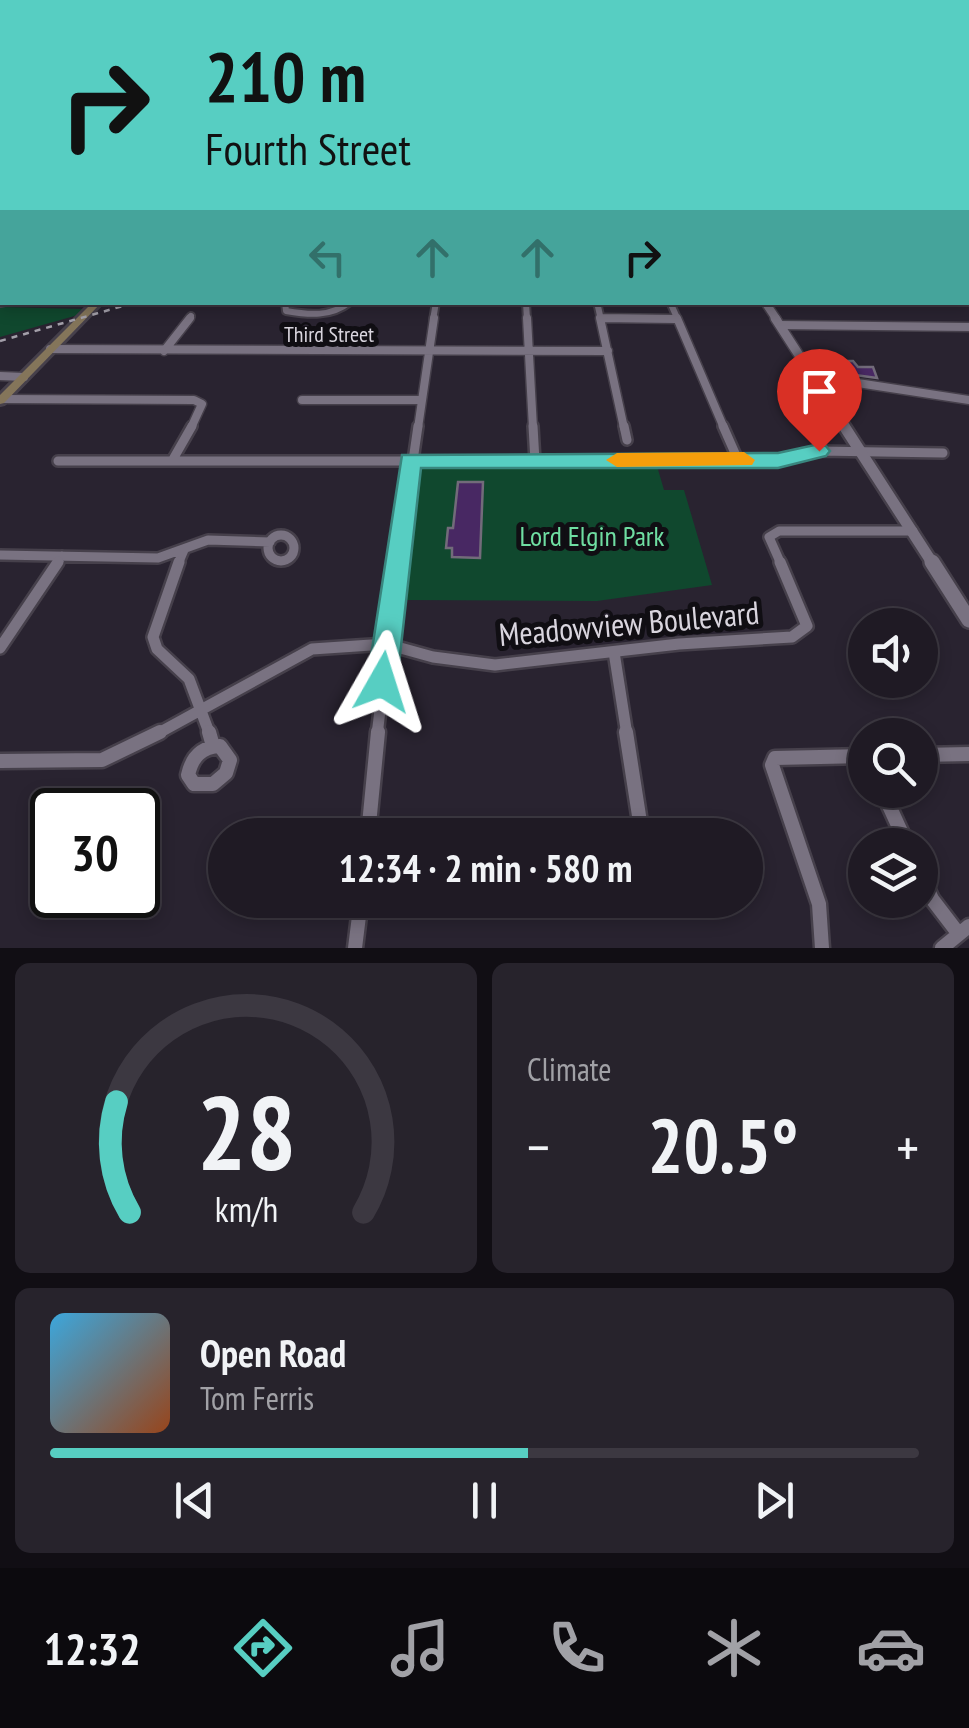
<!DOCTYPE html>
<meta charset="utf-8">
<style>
:root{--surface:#1f1a24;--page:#27232c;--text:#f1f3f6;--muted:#a1a1a6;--line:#3c3841;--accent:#57cec2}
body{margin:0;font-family:"PT Sans Narrow",sans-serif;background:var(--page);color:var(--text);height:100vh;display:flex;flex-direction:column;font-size:38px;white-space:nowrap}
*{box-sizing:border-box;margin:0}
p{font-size:32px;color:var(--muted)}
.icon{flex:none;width:55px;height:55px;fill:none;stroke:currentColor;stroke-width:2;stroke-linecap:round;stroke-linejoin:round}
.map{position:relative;height:948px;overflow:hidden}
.drawer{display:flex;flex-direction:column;gap:15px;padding:15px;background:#110e14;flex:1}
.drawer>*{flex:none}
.banner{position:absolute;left:0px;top:0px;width:970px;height:305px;box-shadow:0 5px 15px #0003,0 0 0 2px var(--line);background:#57cec2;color:#111;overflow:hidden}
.buttons{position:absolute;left:848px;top:608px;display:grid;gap:20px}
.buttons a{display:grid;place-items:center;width:90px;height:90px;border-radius:50%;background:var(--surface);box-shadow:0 5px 15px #0003,0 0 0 2px var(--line);font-size:50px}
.speed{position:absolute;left:30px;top:788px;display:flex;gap:20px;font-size:50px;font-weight:700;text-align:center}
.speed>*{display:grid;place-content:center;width:130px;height:130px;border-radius:50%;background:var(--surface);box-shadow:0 5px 15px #0003,0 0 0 2px var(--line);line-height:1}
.speed .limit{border:5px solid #111;border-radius:15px;background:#fff;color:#111}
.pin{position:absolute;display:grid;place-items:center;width:85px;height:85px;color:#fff;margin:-102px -42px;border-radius:50% 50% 50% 0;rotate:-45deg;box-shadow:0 0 10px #0007}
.pin .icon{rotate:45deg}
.me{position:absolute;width:110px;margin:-55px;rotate:6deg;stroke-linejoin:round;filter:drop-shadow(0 0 8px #0008)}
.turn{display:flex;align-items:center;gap:35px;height:210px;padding:0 40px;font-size:45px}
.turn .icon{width:130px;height:130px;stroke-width:2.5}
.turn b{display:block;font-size:70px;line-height:85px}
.lanes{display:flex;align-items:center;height:95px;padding:0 40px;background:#0003;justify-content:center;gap:50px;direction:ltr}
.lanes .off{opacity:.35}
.big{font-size:75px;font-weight:700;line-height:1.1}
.drawer .tile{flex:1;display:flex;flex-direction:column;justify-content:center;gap:15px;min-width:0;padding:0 35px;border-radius:15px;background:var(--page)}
.drawer .dial{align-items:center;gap:0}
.dial svg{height:260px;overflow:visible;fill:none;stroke:var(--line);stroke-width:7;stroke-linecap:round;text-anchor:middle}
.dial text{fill:var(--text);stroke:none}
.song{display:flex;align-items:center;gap:30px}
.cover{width:120px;height:120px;border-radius:15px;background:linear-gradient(135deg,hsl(200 70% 55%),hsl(20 70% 35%))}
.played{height:10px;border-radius:5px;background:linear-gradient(90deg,var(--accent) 55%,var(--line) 55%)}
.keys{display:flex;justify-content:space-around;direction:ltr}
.heat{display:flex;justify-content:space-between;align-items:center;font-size:55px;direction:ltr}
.drawer .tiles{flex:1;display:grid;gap:15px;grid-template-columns:1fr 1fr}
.tile:last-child{grid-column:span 2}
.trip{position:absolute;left:208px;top:818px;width:555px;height:100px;border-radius:50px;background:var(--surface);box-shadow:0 5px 15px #0003,0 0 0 2px var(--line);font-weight:700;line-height:100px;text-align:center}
.menu{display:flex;height:160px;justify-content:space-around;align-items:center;background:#0c0a0e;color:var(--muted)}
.menu .icon{width:70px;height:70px}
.menu .selected{color:var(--accent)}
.menu b{font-size:45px;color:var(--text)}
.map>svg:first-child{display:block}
</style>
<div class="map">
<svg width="969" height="948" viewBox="0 0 969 948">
<rect width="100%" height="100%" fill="#292330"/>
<!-- green -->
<path fill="#10482e" d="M0,307l84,2 -6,6 -78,22z
M657,466l7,24h20l28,95 -115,16 -196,-1 18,-130 5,-3z"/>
<!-- building -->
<path fill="#482863" stroke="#726b7a" stroke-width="2.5" d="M826,361h27l5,6h15l4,11 -44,-6z
M458,482h25l-3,76 -28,-1v-9h-6l2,-20h5z"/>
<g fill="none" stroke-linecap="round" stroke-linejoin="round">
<!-- minor-far4 casing -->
<g stroke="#46404b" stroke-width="10">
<path id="minor-far4" d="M285,302l1,9c23,4 45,6 64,-9
M526,302l1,18
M597,302l4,18
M670,302l8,18
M0,303l5,-1
M600,318l76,1
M188,320l3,-4
M433,320l3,-18"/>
</g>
<!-- minor-far3 casing -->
<g stroke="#46404b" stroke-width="11">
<path id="minor-far3" d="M527,318l6,110
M600,318l24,110
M600,318l76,1
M677,318l47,110
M780,325l188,2
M50,349l558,2
M164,351l26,-33
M0,376l24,1
M812,376l157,24
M3,399l191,1 8,4 -11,24
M302,400h119
M418,428l16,-110"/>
</g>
<!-- minor-far2 casing -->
<g stroke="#46404b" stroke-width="14">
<path id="minor-far2" d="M533,426l2,35
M624,426l3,14
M723,426l15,34
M58,461h720l41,-10 124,2
M172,461l20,-35
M268 548a13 13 0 1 1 26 0a13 13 0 1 1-26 0Z
M0,555l158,3 50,-18 62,2
M56,564l6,-8
M178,564l6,-14
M398,564l20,-138
M781,564l-12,-27 10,-6h134"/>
</g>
<!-- minor-far1 casing -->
<g stroke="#46404b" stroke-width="16">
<path id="minor-far1" d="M179,562l-26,75 4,12 32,30 21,56
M0,648l58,-86
M614,652l13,83
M155,735l157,-86 74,-5 47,13 62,8 184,-21 113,-7 15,-11 -27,-64
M377,735l21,-173"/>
</g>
<!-- minor casing -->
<g stroke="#46404b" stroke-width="19">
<path id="minor" d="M209,732l4,14
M626,732l16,103
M220,746l10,14 -4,13 -13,11h-19l-6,-9c4,-18 13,-28 32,-29z
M920,755l49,-1
M0,761l102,-1 58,-28
M882,790l25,55
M368,835l10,-103
M920,873l12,26 26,34
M355,948l6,-48
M822,948l-3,-44 -47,-139 3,-7 90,-2
M942,948l27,-22"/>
</g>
<!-- tertiary-far3 casing -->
<g stroke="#46404b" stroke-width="11">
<path id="tertiary-far3" d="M765,302l12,18"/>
</g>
<!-- tertiary-far2 casing -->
<g stroke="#46404b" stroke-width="12">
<path id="tertiary-far2" d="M775,318l71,110"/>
</g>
<!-- tertiary-far1 casing -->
<g stroke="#46404b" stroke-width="16">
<path id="tertiary-far1" d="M844,426l89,138"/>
</g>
<!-- tertiary casing -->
<g stroke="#46404b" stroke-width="20">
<path id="tertiary" d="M932,562l37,58"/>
</g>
<!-- secondary casing -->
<g stroke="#46404b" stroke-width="6">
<path id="secondary" d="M93,302h9l-98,101 -4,1v-9z"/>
</g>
<!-- minor-far4 -->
<use href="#minor-far4" stroke="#797281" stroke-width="6"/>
<!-- minor-far3 -->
<use href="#minor-far3" stroke="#797281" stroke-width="8"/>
<!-- minor-far2 -->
<use href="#minor-far2" stroke="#797281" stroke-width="9"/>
<!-- minor-far1 -->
<use href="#minor-far1" stroke="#797281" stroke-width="11"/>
<!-- minor -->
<use href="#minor" stroke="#797281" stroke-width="14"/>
<!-- tertiary-far3 -->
<use href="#tertiary-far3" stroke="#797281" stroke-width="8"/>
<!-- tertiary-far2 -->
<use href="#tertiary-far2" stroke="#797281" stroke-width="9"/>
<!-- tertiary-far1 -->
<use href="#tertiary-far1" stroke="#797281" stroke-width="11"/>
<!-- tertiary -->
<use href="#tertiary" stroke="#797281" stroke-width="15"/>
<!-- secondary -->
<use href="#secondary" fill="#84755a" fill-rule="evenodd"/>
<!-- rail -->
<path stroke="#a39fa9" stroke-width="2.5" stroke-dasharray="6 6" stroke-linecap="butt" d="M0,341l137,-39"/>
</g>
<!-- sky -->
<linearGradient id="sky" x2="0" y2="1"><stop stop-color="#17131a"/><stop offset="0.55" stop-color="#434559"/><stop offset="1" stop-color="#434559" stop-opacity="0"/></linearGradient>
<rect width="969" height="297" fill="url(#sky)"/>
<!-- route -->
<path fill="#57cec2" stroke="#39867e" stroke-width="2.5" d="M819,444l7,2 4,5 -4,5 -48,12h-357l-24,214 -4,10 -11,4 -11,-4 -4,-10 35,-227 376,-2z"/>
<!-- slow -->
<path fill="#f59e0b" d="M744,452l11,8 -3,5 -135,2 -11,-7 11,-7z"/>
<g text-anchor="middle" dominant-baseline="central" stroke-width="10" stroke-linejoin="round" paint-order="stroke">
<!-- far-street labels -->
<g font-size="22" fill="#d9d5de" stroke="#100e13">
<text x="329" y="334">Third Street</text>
</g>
<!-- park labels -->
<g font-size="28" fill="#6fdea2" stroke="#100e13">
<text x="592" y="535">Lord Elgin Park</text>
</g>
<!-- near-street labels -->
<g font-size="32" fill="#d9d5de" stroke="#100e13">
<text transform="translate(629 623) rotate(-5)">Meadowview Boulevard</text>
</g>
</g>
</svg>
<div class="buttons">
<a><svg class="icon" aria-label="sound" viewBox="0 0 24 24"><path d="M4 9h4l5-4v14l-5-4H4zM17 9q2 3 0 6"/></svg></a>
<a><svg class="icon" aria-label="search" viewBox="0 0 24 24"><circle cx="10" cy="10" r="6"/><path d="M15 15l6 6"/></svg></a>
<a><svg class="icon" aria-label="layers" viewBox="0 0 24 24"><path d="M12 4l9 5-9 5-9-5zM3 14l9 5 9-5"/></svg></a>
</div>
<div class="speed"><div class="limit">30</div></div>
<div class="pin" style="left:819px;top:451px;background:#d93025"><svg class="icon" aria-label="arrive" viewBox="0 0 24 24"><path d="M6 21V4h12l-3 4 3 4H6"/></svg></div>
<svg class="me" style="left:382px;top:682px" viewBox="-20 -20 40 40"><path d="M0-17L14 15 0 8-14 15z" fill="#57cec2" stroke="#fff" stroke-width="4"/></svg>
<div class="trip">12:34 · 2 min · 580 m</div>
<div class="banner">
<div class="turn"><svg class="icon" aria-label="right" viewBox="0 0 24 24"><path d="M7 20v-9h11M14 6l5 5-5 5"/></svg><div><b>210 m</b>Fourth Street</div></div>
<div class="lanes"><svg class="icon off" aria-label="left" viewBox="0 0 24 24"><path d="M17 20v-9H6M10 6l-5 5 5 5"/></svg><svg class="icon off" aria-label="ahead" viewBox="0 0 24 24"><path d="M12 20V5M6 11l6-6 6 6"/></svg><svg class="icon off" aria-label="ahead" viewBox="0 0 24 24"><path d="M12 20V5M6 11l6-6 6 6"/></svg><svg class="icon" aria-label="right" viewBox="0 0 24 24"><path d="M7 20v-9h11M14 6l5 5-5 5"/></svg></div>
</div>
</div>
<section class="drawer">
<div class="tiles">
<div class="tile dial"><svg viewBox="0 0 100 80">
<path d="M14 69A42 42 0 1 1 86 69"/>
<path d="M14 69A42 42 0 0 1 10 35" stroke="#57cec2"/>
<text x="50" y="56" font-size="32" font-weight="700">28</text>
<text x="50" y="72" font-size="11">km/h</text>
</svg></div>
<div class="tile"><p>Climate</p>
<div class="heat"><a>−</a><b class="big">20.5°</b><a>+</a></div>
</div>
<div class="tile">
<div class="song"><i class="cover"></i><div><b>Open Road</b><p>Tom Ferris</p></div></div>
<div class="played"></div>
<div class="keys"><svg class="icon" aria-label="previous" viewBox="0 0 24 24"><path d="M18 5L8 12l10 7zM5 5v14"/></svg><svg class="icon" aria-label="pause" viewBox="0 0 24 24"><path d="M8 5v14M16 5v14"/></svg><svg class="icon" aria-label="next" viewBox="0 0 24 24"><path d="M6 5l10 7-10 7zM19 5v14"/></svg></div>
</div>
</div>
</section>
<nav class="menu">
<b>12:32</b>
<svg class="icon selected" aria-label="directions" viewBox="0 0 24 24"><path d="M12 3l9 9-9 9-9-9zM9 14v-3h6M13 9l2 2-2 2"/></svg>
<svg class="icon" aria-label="music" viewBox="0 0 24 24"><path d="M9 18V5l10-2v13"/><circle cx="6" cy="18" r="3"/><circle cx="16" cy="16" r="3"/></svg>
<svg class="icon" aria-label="phone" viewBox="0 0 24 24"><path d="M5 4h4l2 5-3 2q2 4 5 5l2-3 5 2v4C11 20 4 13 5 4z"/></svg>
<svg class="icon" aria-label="climate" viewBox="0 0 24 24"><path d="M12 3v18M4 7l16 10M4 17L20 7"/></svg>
<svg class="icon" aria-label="car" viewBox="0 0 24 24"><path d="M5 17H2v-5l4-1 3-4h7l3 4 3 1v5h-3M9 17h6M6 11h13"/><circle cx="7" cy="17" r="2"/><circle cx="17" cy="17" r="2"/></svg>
</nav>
